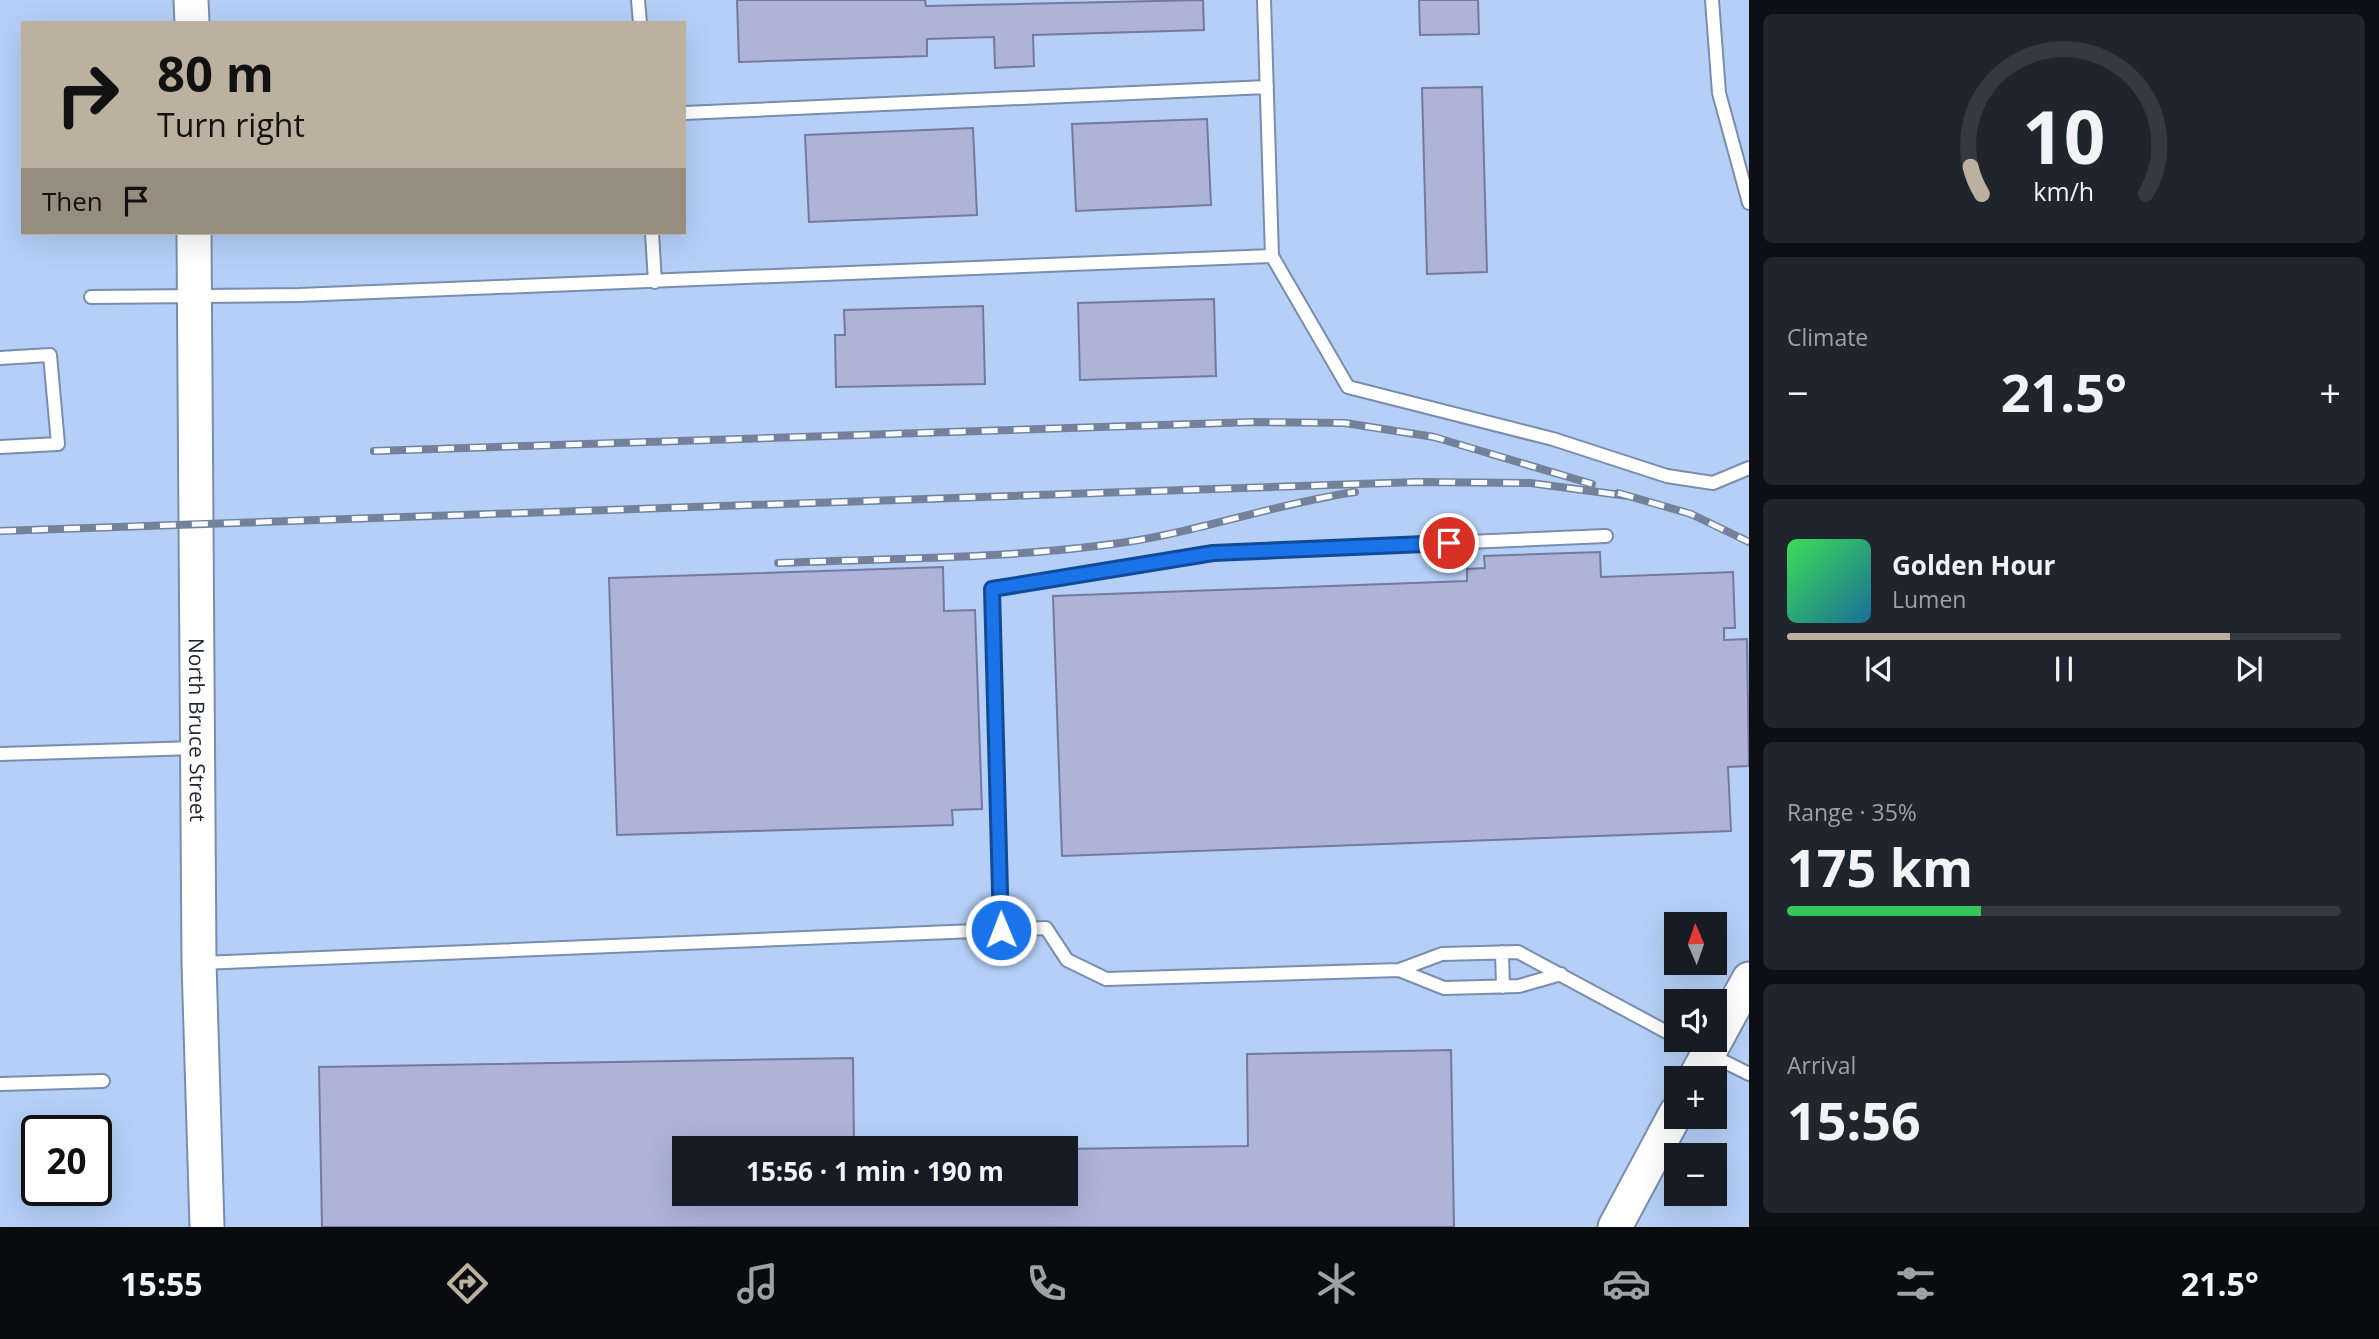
<!DOCTYPE html>
<meta charset="utf-8">
<style>
:root{--surface:#171b24;--page:#20242c;--text:#f1f3f6;--muted:#9ea1a6;--line:#363941;--accent:#bcb19e}
body{margin:0;font-family:"Open Sans",sans-serif;background:var(--page);color:var(--text);height:100vh;display:flex;flex-direction:column;font-size:26px;white-space:nowrap}
*{box-sizing:border-box;margin:0}
p{font-size:23px;color:var(--muted)}
.icon{flex:none;width:38px;height:38px;fill:none;stroke:currentColor;stroke-width:2;stroke-linecap:round;stroke-linejoin:round}
.map{position:relative;flex:1;overflow:hidden}
.sheet{display:flex;flex-direction:column;gap:14px;padding:14px;background:#0d0f14;width:630px}
.sheet>*{flex:none}
.guide{position:absolute;left:21px;top:21px;width:665px;height:214px;border-radius:0px;box-shadow:0 7px 28px #0002;background:#bcb19e;color:#111;overflow:hidden}
.needle{width:46px;rotate:358deg}
.tools{position:absolute;left:1664px;top:912px;display:grid;gap:14px}
.tools a{display:grid;place-items:center;width:63px;height:63px;border-radius:0px;background:var(--surface);box-shadow:0 7px 28px #0002;font-size:35px}
.speed{position:absolute;left:21px;top:1115px;display:flex;gap:14px;font-size:35px;font-weight:700;text-align:center}
.speed>*{display:grid;place-content:center;width:91px;height:91px;border-radius:50%;background:var(--surface);box-shadow:0 7px 28px #0002;line-height:1}
.speed .limit{border:4px solid #111;border-radius:10px;background:#fff;color:#111}
.pin{position:absolute;display:grid;place-items:center;width:60px;height:60px;color:#fff;margin:-30px;border:4px solid #fff;border-radius:50%;box-shadow:0 2px 7px #0007}
.me{position:absolute;width:77px;margin:-38px;rotate:359deg;stroke-linejoin:round;filter:drop-shadow(0 0 5px #0008)}
.turn{display:flex;align-items:center;gap:24px;height:147px;padding:0 21px;font-size:32px}
.turn .icon{width:91px;height:91px;stroke-width:2.5}
.turn b{display:block;font-size:49px;line-height:60px}
.then{display:flex;align-items:center;height:66px;padding:0 21px;background:#0003;gap:14px;font-size:26px}
.big{font-size:52px;font-weight:700;line-height:1.1}
.sheet .widget{flex:1;display:flex;flex-direction:column;justify-content:center;gap:10px;min-width:0;padding:0 24px;border-radius:10px;background:var(--page)}
.sheet .dial{align-items:center;gap:0}
.dial svg{height:182px;overflow:visible;fill:none;stroke:var(--line);stroke-width:7;stroke-linecap:round;text-anchor:middle}
.dial text{fill:var(--text);stroke:none}
.song{display:flex;align-items:center;gap:21px}
.cover{width:84px;height:84px;border-radius:10px;background:linear-gradient(135deg,hsl(130 70% 55%),hsl(200 70% 35%))}
.played{height:7px;border-radius:4px;background:linear-gradient(90deg,var(--accent) 80%,var(--line) 80%)}
.keys{display:flex;justify-content:space-around;direction:ltr}
.heat{display:flex;justify-content:space-between;align-items:center;font-size:38px;direction:ltr}
.charge{height:10px;border-radius:5px;background:linear-gradient(90deg,#34c759 35%,var(--line) 0)}
.trip{position:absolute;left:672px;top:1136px;width:406px;height:70px;border-radius:0px;background:var(--surface);box-shadow:0 7px 28px #0002;font-weight:700;line-height:70px;text-align:center}
.menu{display:flex;height:112px;justify-content:space-around;align-items:center;background:#090b0e;color:var(--muted)}
.menu .icon{width:49px;height:49px}
.menu .active{color:var(--accent)}
.menu b{font-size:32px;color:var(--text)}
main{display:flex;flex:1;min-height:0}
.map>svg:first-child{display:block}
</style>
<main>
<div class="map">
<svg width="1749" height="1227" viewBox="0 0 1749 1227">
<rect width="100%" height="100%" fill="#c5dbfe"/>
<!-- built -->
<path fill="#b5cff7" fill-rule="evenodd" d="M0,0h1749v1227h-1749zM23,23h661v210h-661zM1676,924h39v38h-39zM1676,1001h39v39h-39zM1676,1078h39v38h-39zM37,1130h59v60h-59zM684,1148h382v46h-382zM1676,1155h39v39h-39z"/>
<!-- building -->
<path fill="#aeb3d9" stroke="#75799d" stroke-width="2" d="M737,0h188l1,6 277,-6 1,30 -171,5 1,31 -39,2 -1,-31 -67,2v17l-188,6z
M1419,0h59l1,34 -59,1z
M1482,87l5,185 -60,2 -5,-186z
M1207,119l4,86 -135,6 -4,-87z
M973,128l4,87 -168,7 -4,-87z
M1214,299l2,77 -136,4 -2,-77z
M983,306l2,78 -149,3 -1,-52h10l-1,-25z
M1600,552l1,25 132,-5 2,56h-11v12l23,-1 2,127 -21,1 3,64 -669,25 -9,-260 414,-15v-12l18,-1 -1,-12z
M943,567l1,44 31,-1 7,199 -30,1 1,15 -336,10 -8,-257z
M1451,1050l3,177h-1132l-3,-160 534,-9 1,90h-170v46h382v-45l182,-3 -1,-92z"/>
<g fill="none" stroke-linecap="round" stroke-linejoin="round">
<!-- lane casing -->
<g stroke="#798dad" stroke-width="16">
<path id="lane" d="M638,0l2,23
M1264,0l8,256 76,131 205,52 114,37 46,7 36,-15
M1712,0l7,93 30,110
M684,113l583,-26
M652,233l3,49
M91,297l208,-2 973,-39
M0,358l50,-3 8,89 -58,3
M0,754l196,-6
M1001,930l-9,-341 221,-36 393,-17
M1502,952l1,35
M201,963l845,-35 21,32 39,19 293,-9 43,-16 76,-2 158,85
M1399,970l45,18 75,-2 42,-12
M1681,1040l68,34
M0,1084l103,-3"/>
</g>
<!-- secondary casing -->
<g stroke="#798dad" stroke-width="37">
<g id="secondary">
<path d="M191,0l1,23"/>
<path id="s1" d="M194,233l5,730 8,264"/>
<path d="M1695,1078l54,-99"/>
<path d="M1615,1227l61,-114"/>
</g>
</g>
<!-- lane -->
<use href="#lane" stroke="#fff" stroke-width="12"/>
<!-- secondary -->
<use href="#secondary" stroke="#fff" stroke-width="33"/>
<!-- rail casing -->
<g stroke="#73829a" stroke-width="8">
<path id="rail" d="M374,451l880,-29 91,1 89,14 158,47
M1618,493l73,21 58,28
M0,531l1417,-49 113,1 98,13
M778,563c114,-5 229,-4 342,-20 78,-11 155,-39 235,-51"/>
</g>
<!-- rail -->
<use href="#rail" stroke="#f8fbfe" stroke-width="5" stroke-dasharray="16" stroke-linecap="butt"/>
</g>
<g fill="none" stroke-linecap="round" stroke-linejoin="round">
<!-- route casing -->
<g stroke="#114b97" stroke-width="18">
<path id="route" d="M1001,930l-9,-341 221,-36 236,-10"/>
</g>
<!-- route -->
<use href="#route" stroke="#1a73e8" stroke-width="12"/>
</g>
<g text-anchor="middle" dominant-baseline="central" stroke-width="6" stroke-linejoin="round" paint-order="stroke">
<!-- street labels -->
<g font-size="21" fill="#1e2633" stroke="#f8fbfe">
<text stroke="none"><textPath href="#s1" startOffset="497">North Bruce Street</textPath></text>
</g>
</g>
</svg>
<div class="tools">
<a><svg class="needle" viewBox="-14 -14 28 28"><path d="M0-13l5 13h-10z" fill="#e53935"/><path d="M0 13l5-13h-10z" fill="#9ea1a6"/></svg></a>
<a><svg class="icon" aria-label="sound" viewBox="0 0 24 24"><path d="M4 9h4l5-4v14l-5-4H4zM17 9q2 3 0 6"/></svg></a>
<a>+</a>
<a>−</a>
</div>
<div class="speed"><div class="limit">20</div></div>
<div class="pin" style="left:1449px;top:543px;background:#d93025"><svg class="icon" aria-label="arrive" viewBox="0 0 24 24"><path d="M6 21V4h12l-3 4 3 4H6"/></svg></div>
<svg class="me" style="left:1001px;top:930px" viewBox="-20 -20 40 40"><circle r="17" fill="#1a73e8" stroke="#fff" stroke-width="3"/><path d="M0-11L8 9 0 5-8 9z" fill="#fff"/></svg>
<div class="trip">15:56 · 1 min · 190 m</div>
<div class="guide">
<div class="turn"><svg class="icon" aria-label="right" viewBox="0 0 24 24"><path d="M7 20v-9h11M14 6l5 5-5 5"/></svg><div><b>80 m</b>Turn right</div></div>
<div class="then">Then<svg class="icon" aria-label="arrive" viewBox="0 0 24 24"><path d="M6 21V4h12l-3 4 3 4H6"/></svg></div>
</div>
</div>
<section class="sheet">
<div class="widget dial"><svg viewBox="0 0 100 80">
<path d="M14 69A42 42 0 1 1 86 69"/>
<path d="M14 69A42 42 0 0 1 9 57" stroke="#bcb19e"/>
<text x="50" y="56" font-size="32" font-weight="700">10</text>
<text x="50" y="72" font-size="11">km/h</text>
</svg></div>
<div class="widget"><p>Climate</p>
<div class="heat"><a>−</a><b class="big">21.5°</b><a>+</a></div>
</div>
<div class="widget">
<div class="song"><i class="cover"></i><div><b>Golden Hour</b><p>Lumen</p></div></div>
<div class="played"></div>
<div class="keys"><svg class="icon" aria-label="previous" viewBox="0 0 24 24"><path d="M18 5L8 12l10 7zM5 5v14"/></svg><svg class="icon" aria-label="pause" viewBox="0 0 24 24"><path d="M8 5v14M16 5v14"/></svg><svg class="icon" aria-label="next" viewBox="0 0 24 24"><path d="M6 5l10 7-10 7zM19 5v14"/></svg></div>
</div>
<div class="widget"><p>Range · 35%</p><b class="big">175 km</b><div class="charge"></div></div>
<div class="widget"><p>Arrival</p><b class="big">15:56</b></div>
</section>
</main>
<nav class="menu">
<b>15:55</b>
<svg class="icon active" aria-label="directions" viewBox="0 0 24 24"><path d="M12 3l9 9-9 9-9-9zM9 14v-3h6M13 9l2 2-2 2"/></svg>
<svg class="icon" aria-label="music" viewBox="0 0 24 24"><path d="M9 18V5l10-2v13"/><circle cx="6" cy="18" r="3"/><circle cx="16" cy="16" r="3"/></svg>
<svg class="icon" aria-label="phone" viewBox="0 0 24 24"><path d="M5 4h4l2 5-3 2q2 4 5 5l2-3 5 2v4C11 20 4 13 5 4z"/></svg>
<svg class="icon" aria-label="climate" viewBox="0 0 24 24"><path d="M12 3v18M4 7l16 10M4 17L20 7"/></svg>
<svg class="icon" aria-label="car" viewBox="0 0 24 24"><path d="M5 17H2v-5l4-1 3-4h7l3 4 3 1v5h-3M9 17h6M6 11h13"/><circle cx="7" cy="17" r="2"/><circle cx="17" cy="17" r="2"/></svg>
<svg class="icon" aria-label="filters" viewBox="0 0 24 24"><path d="M4 7h16M4 17h16"/><circle cx="9" cy="7" r="2"/><circle cx="15" cy="17" r="2"/></svg>
<b>21.5°</b>
</nav>
